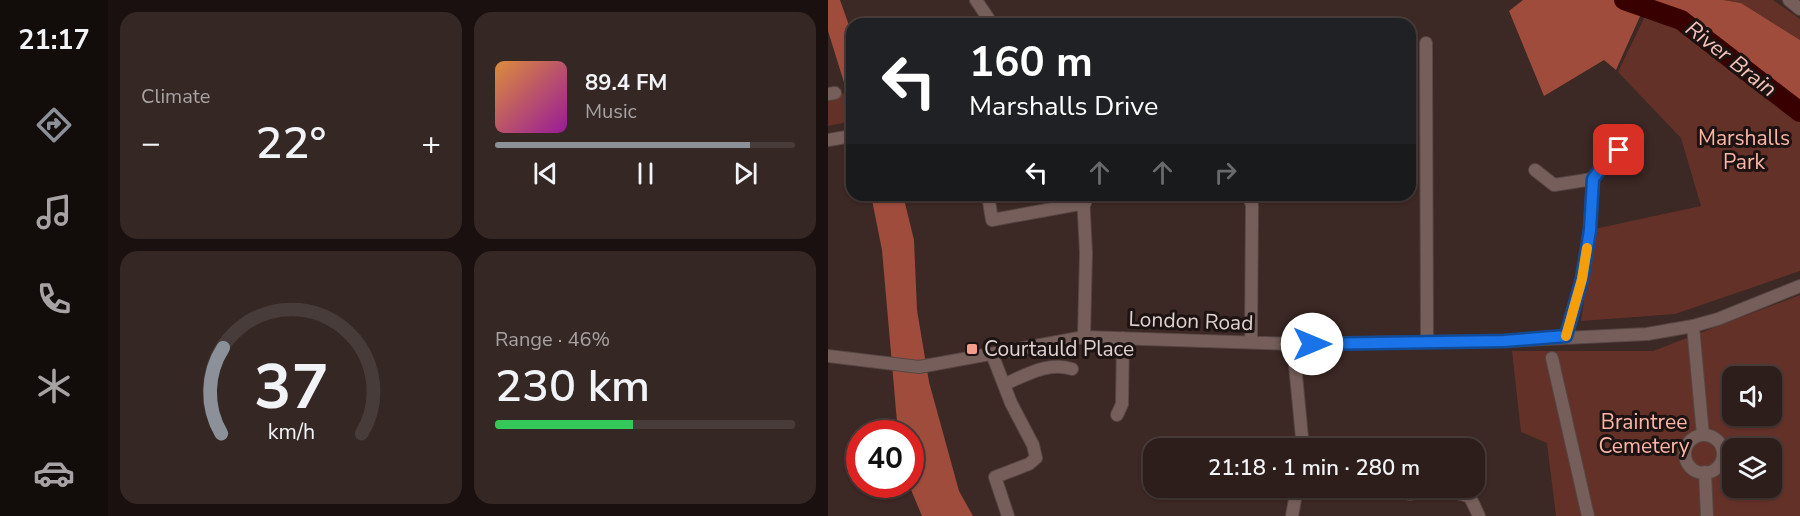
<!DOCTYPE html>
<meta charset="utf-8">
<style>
:root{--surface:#2d1e1b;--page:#352724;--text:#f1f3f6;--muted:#a7a2a3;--line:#483c3a;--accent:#8c9099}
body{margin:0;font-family:"Nunito Sans",sans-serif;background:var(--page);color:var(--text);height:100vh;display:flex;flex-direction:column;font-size:22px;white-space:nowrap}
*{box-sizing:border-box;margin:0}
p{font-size:20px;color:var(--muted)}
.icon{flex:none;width:33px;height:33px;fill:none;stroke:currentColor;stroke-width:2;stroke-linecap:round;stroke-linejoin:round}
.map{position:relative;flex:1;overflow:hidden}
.panel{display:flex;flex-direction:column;gap:12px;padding:12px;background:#19100f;width:720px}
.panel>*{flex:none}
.top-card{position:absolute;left:18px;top:18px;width:570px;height:183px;border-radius:18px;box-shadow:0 2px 4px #0004,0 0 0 2px var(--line);background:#202124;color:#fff;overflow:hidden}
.buttons{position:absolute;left:894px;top:366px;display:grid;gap:12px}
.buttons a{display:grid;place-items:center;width:60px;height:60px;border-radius:12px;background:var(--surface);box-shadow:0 2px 4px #0004,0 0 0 2px var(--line);font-size:30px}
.speed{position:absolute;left:18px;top:420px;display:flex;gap:12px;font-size:30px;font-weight:700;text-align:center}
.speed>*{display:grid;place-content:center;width:78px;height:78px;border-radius:50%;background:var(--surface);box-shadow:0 2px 4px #0004,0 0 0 2px var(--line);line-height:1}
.speed .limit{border:9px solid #d22;background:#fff;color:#111}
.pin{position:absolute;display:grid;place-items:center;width:51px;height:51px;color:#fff;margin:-26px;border-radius:12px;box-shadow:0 3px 9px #0006}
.me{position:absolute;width:66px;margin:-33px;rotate:90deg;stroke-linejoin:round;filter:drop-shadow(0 0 4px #0008)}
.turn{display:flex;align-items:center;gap:21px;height:126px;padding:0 24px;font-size:27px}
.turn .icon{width:78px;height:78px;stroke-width:2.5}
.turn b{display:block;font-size:42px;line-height:51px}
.lanes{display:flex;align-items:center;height:57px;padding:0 24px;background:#0003;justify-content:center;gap:30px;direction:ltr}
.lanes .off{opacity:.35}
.big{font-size:45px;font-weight:600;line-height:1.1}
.panel .card{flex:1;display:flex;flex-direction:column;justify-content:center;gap:9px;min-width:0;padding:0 21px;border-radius:18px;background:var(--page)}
.panel .dial{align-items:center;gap:0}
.dial svg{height:156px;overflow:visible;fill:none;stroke:var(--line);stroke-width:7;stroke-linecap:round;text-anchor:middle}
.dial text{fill:var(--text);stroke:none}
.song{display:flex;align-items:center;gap:18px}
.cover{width:72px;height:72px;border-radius:9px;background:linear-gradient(135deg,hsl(30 70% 55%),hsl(300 70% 35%))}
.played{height:6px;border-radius:3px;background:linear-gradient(90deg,var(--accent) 85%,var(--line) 85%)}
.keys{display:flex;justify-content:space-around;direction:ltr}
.heat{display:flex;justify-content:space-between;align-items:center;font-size:33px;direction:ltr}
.charge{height:9px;border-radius:4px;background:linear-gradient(90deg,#34c759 46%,var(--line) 0)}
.panel .tiles{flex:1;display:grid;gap:12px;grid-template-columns:repeat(2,1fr)}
.trip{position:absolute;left:315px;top:438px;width:342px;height:60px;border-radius:18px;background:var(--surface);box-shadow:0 2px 4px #0004,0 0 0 2px var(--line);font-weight:600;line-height:60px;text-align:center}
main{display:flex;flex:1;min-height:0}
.tab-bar{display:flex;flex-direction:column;width:108px;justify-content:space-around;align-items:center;background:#120c0b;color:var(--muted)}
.tab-bar .icon{width:42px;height:42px}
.tab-bar .selected{color:var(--accent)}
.tab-bar b{font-size:27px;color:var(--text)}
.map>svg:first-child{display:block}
</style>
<main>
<nav class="tab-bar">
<b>21:17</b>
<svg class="icon selected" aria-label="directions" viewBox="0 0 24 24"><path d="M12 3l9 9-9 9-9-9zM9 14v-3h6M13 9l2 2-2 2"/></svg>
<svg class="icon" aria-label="music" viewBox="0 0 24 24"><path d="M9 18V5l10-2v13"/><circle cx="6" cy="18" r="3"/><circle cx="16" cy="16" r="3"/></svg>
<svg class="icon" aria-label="phone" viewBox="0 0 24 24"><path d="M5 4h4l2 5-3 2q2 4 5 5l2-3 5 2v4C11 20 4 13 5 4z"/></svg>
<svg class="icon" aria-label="climate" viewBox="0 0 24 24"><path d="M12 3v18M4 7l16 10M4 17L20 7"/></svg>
<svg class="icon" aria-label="car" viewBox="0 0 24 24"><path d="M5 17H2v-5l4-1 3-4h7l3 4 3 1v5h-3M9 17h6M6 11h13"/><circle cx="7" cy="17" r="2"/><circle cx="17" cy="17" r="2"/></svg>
</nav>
<section class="panel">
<div class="tiles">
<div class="card"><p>Climate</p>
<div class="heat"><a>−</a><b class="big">22°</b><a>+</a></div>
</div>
<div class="card">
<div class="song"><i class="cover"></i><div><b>89.4 FM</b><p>Music</p></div></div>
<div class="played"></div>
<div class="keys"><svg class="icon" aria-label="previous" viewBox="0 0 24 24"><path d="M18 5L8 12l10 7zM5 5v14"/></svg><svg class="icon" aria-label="pause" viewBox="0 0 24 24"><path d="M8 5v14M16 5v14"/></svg><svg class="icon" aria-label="next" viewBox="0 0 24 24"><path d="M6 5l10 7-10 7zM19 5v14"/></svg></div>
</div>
<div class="card dial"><svg viewBox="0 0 100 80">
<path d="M14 69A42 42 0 1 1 86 69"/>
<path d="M14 69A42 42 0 0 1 15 25" stroke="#8c9099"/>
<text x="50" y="56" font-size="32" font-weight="700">37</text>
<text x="50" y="72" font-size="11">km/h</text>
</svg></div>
<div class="card"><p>Range · 46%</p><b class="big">230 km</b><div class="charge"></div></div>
</div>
</section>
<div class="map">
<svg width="972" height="516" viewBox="0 0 972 516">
<rect width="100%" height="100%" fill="#3c2824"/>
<!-- green -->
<path fill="#643128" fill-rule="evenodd" d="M895,0h50l27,19v21l-59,-37z
M817,16l38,15 117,91v149l-125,43 -94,7 13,-92 107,-23 -20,-68 -63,-66z
M19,93l5,28 -24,5v-30z
M972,295v221h-244l-9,-73 -26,-11 -9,-81h141zM904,376h40v40h-40zM904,448h40v40h-40z"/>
<!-- forest -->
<path fill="#a04c3d" d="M0,0h12l12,34v74l-24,-77z
M695,0h200l18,3 59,37v63l-118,-88 -36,-12 -30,67 -12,-10 -60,36 -35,-85z
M43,195h32l11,45 3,70 12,72 30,109 14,25h-51l-13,-31 1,-51 -12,-1 -16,-183z"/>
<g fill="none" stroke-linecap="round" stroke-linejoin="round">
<!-- river -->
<path stroke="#390000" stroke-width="20" d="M796,0l57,20 119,92"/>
<!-- minor casing -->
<g stroke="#574643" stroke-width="14">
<path id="minor" d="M148,0l16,24
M961,0l11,9
M598,43l1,299
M0,94l7,-1
M0,140l24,-4
M707,170l19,15 39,-6
M160,195l4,25 93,-17
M255,195l3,58 -2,84
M420,195l4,10 -1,137
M865,326l10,109
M738,336l16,-57 8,-49 3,-51 14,-19 12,-10
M465,344l10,104
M164,354l19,49 22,42 3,13 -7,6 -34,13 13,39
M0,356l91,11 165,-30 209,7 211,-3 143,-7 46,-8 25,-7 82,-33
M724,358l36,158
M177,384c21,-9 44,-23 67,-15
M289,415l5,-11 1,-66
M857 454a19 19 0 1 1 38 0a19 19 0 1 1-38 0Z
M877,472l2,44
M582,494c23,-5 38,-5 60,3l9,19
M464,516l5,-28"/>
</g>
<!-- minor -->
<use href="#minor" stroke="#765f5b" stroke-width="12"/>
</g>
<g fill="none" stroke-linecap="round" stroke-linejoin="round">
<!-- route casing -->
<g stroke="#114b97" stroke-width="15">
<path id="route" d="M484,344l192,-3 62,-5 16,-57 8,-49 3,-51 14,-19 12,-10"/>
</g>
<!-- route -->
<use href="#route" stroke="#1a73e8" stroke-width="10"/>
<!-- slow -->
<path stroke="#f59e0b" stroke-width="10" d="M738,336l16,-57 5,-31"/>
</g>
<!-- markers -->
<rect fill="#f49d8c" stroke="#1c1312" stroke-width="2" x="138" y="343" width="12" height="12" rx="3"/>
<g text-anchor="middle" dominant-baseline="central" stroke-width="6" stroke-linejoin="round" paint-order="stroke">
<!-- park labels -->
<g font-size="21" fill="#fcb5a6" stroke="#1c1312">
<text x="916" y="138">Marshalls<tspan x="916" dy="24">Park</tspan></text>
<text x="816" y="422">Braintree<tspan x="816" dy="24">Cemetery</tspan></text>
</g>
<!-- street labels -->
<g font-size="21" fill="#dfd1cf" stroke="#1c1312">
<text transform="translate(363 321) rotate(2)">London Road</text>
</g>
<!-- poi labels -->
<g font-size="21" fill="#dfd1cf" stroke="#1c1312" text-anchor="start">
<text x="156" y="349">Courtauld Place</text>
</g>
<!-- water labels -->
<g font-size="22" font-style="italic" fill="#f3c2b8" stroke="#1c1312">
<text transform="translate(903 59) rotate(38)">River Brain</text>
</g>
</g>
</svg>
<div class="buttons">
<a><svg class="icon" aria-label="sound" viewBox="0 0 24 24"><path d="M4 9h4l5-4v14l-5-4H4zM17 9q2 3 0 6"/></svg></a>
<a><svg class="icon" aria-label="layers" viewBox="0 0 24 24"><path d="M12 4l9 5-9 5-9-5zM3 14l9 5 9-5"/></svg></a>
</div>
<div class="speed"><div class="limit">40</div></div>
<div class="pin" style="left:791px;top:150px;background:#d93025"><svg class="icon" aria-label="arrive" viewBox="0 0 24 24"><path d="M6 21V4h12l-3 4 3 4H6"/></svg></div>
<svg class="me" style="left:484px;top:344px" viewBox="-20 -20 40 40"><circle r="19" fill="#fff"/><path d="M0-13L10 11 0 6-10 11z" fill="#1a73e8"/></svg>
<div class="trip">21:18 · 1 min · 280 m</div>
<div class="top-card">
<div class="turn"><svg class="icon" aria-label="left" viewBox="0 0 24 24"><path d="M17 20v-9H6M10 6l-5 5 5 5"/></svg><div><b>160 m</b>Marshalls Drive</div></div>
<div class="lanes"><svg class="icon" aria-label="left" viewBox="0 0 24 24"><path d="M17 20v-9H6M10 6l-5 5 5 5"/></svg><svg class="icon off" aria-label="ahead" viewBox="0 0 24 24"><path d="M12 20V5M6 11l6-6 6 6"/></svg><svg class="icon off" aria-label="ahead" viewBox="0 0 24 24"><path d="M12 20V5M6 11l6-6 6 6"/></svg><svg class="icon off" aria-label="right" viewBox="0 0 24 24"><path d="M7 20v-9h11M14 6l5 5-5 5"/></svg></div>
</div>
</div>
</main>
